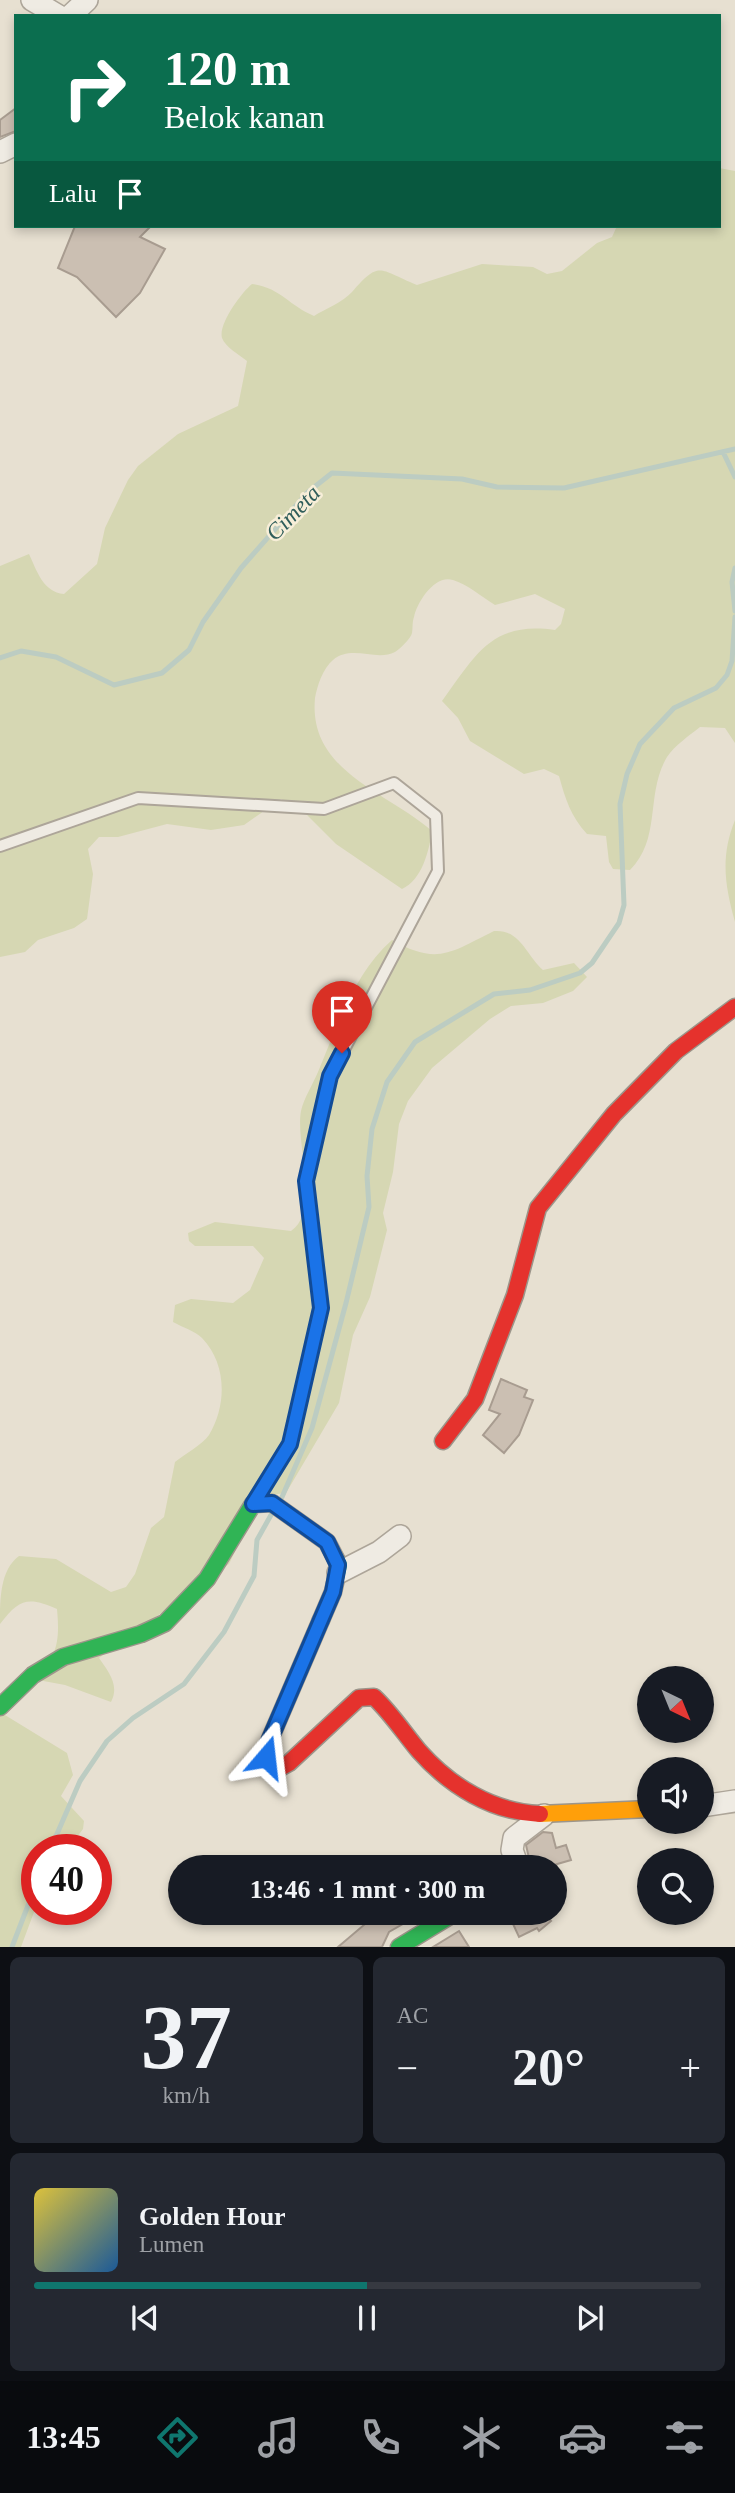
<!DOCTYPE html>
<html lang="id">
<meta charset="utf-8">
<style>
:root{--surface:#171b24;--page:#242831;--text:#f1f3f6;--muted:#9ea1a6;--line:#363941;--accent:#0f766e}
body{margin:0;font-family:"Times New Roman",serif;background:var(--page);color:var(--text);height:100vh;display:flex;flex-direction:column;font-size:26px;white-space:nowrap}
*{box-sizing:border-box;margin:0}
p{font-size:23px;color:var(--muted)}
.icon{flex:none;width:38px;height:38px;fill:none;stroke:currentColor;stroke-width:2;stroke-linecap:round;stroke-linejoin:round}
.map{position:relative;height:1947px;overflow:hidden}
.drawer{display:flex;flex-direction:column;gap:10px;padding:10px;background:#0d0f14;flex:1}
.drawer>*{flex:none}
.top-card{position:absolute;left:14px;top:14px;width:707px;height:214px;border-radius:0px;box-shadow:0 4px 10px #0003;background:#0b6e4f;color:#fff;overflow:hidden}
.needle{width:46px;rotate:137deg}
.tools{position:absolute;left:637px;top:1666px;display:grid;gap:14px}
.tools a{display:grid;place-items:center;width:77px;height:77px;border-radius:50%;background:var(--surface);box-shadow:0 4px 10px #0003;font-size:35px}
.speed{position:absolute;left:21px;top:1834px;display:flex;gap:14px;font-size:35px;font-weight:700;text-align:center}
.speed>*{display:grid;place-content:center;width:91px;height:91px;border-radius:50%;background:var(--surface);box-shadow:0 4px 10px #0003;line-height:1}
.speed .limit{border:10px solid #d22;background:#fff;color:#111}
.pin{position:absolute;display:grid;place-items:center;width:60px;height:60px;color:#fff;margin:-72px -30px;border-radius:50% 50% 50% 0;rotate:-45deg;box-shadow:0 0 7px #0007}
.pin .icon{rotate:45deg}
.me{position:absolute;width:77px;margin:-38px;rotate:17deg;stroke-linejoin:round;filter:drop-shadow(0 0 5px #0008)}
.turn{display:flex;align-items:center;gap:24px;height:147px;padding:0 35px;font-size:32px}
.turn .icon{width:91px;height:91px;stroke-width:2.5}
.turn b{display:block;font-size:49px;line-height:60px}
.then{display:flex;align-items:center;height:66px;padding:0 35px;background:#0003;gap:14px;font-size:26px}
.big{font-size:52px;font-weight:700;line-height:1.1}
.drawer .tile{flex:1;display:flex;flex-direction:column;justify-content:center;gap:10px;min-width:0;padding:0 24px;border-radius:10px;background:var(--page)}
.drawer .dial{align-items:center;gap:0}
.dial b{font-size:91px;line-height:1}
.song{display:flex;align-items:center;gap:21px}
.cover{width:84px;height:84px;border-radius:10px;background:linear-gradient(135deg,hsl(50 70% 55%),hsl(210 70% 35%))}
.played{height:7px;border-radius:4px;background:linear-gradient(90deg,var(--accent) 50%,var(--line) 50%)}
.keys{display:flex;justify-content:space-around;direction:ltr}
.heat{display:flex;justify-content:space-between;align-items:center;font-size:38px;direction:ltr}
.drawer .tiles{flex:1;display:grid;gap:10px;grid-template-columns:1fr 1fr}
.tile:last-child{grid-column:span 2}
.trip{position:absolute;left:168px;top:1855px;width:399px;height:70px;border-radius:35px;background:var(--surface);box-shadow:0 4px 10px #0003;font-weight:700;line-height:70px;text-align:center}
.dock{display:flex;height:112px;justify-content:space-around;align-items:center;background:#090b0e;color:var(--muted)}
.dock .icon{width:49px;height:49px}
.dock .selected{color:var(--accent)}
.dock b{font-size:32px;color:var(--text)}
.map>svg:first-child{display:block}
</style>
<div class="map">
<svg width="735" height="1947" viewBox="0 0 735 1947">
<rect width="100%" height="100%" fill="#e7e0d1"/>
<!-- green -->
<path fill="#d6d7b3" d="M719,168l16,3v572l-10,-15 -25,-1c-10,8 -26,19 -33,30 -22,37 -5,81 -37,113l-17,-1 -4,-7 -3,-26 -19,-2c-16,-17 -22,-36 -28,-58l-15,-7 -20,5 -54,-33 -12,-23 -16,-17c34,-46 49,-80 113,-71l6,-6 4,-15 -30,-15 -40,11c-13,-8 -28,-21 -42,-25 -18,-6 -36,22 -39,37 -2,5 -1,11 -2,16 -1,5 -12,16 -17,19 -19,10 -43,-8 -62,8 -10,8 -16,26 -18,38 -7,74 73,94 117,133 -3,20 -10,49 -30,58l-66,-45 -31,-31 -24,-14 -37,26 -33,5 -44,-6 -49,13h-19l-11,12 5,25 -6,45 -13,9 -36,12 -13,12 -25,5v-391l29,-12c8,17 14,38 35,40l33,-30 8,-36 23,-48 10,-14 40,-32 60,-28 9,-45c-7,-6 -22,-14 -25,-23 -4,-14 20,-46 30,-54 29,4 36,21 62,32 11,-7 29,-14 38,-24 28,-32 26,-23 65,-7l65,-21 51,3 14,7 15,-3 35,-28 15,-6 5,-11h102z
M735,820v102c-10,-36 -15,-65 0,-102z
M494,931c26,-2 32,24 49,39l31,-7 13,14 -14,14 -30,12 -32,3 -21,13 -58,49 -24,33 -9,23 -6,48 -10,41 4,17 -17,67 -17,38 -14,68 -53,90 -24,3 -33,68 -130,94c9,13 21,27 12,44l-46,-17 -27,-5c19,-28 22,-37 19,-71 -29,-13 -38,-10 -57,15 0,-25 0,-54 19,-68l37,3 55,33 15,-5 9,-13 16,-46 13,-11 11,-55c10,-8 27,-17 34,-27 18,-30 18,-71 -7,-97 -7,-7 -20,-11 -29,-16l2,-17 16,-6 42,4 17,-13 14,-32 -11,-12h-58l-6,-5 -1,-8 27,-11 76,9c30,-21 4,-88 10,-120 3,-13 12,-27 17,-39 19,-45 36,-99 74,-132 46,26 59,12 102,-9z
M0,1712l67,41 6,22 -12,21 23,25 -1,8 -16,21h-30v54l-16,43h-21z"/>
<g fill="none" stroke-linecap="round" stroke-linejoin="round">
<!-- stream -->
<path stroke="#bcccc2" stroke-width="5" d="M723,452l12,25
M735,568l-3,14 3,29
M0,658l21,-7 35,6 58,28 48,-12 27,-23 14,-28 38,-54 67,-76 24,-19 130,6 35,8 67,1 171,-39
M282,1497l30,-69 34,-125 23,-96 -2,-31 5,-47 15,-47 28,-40 79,-48 36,-4 50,-17 12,-10 27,-40 5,-18 -4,-101 7,-30 13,-30 34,-36 42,-20 11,-13 5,-14 3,-44
M50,1850l30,-69 27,-40 26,-23 51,-34 40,-52 30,-56 3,-36 14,-25
M12,1947l25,-65"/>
</g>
<!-- building -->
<path fill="#cbbfb2" stroke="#a89c90" stroke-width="2" d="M16,108v23l-16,6v-17z
M75,226h76l-11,11 25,12 -25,44 -24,24 -39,-40 -19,-9z
M501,1379l26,11 -3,7 9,3 -14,35 -15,18 -21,-18 17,-21 -11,-4z
M543,1832l9,1 4,15 10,-3 5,15 -24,7h-16l-5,-22z
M378,1913l6,6 9,-6h29l-33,19 -7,15h-44z
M508,1913h35l8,8 -12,10 -2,-3 -18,9z
M459,1931l10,16h-36z"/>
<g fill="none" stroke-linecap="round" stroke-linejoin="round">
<!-- lane casing -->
<g stroke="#ada599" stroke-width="14">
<path id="lane" d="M0,846l138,-48 186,11 70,-26 42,33 2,55 -108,205 -24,105 15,127 -31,136 -33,55"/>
</g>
<!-- street casing -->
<g stroke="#ada599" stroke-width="24">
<path id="street" d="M32,0l27,16
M70,16l17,-16
M0,152l16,-8
M338,1573l41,-21 21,-16
M702,1806l33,-5
M518,1867l-6,-17 2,-12 30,-23"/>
</g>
<!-- fast casing -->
<g stroke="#9c958a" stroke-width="19">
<path id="fast" d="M0,1707l33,-32 30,-18 78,-23 24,-11 42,-44 46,-75 19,-1 55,39 12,23 -6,27 -12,28
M399,1947l56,-34"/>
</g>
<!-- slow casing -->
<g stroke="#9c958a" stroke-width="19">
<path id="slow" d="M540,1814l109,-5"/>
</g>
<!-- jam casing -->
<g stroke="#9c958a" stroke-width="19">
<path id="jam" d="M443,1441l32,-42 40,-104 23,-87 76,-94 62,-63 59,-44
M321,1620l-54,126v12l4,8 7,3 11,-6 70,-65 15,-1c17,16 30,36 45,54 31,35 73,61 121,63"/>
</g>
<!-- lane -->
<use href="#lane" stroke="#efebe3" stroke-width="10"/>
<!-- street -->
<use href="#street" stroke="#efebe3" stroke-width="21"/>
<!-- fast -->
<use href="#fast" stroke="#30b455" stroke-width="16"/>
<!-- slow -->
<use href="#slow" stroke="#ff9f0a" stroke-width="16"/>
<!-- jam -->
<use href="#jam" stroke="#e5322d" stroke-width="16"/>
</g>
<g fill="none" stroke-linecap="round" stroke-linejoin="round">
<!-- route casing -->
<g stroke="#114b97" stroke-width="18">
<path id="route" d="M266,1757l1,-11 66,-154 5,-27 -11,-23 -55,-39 -19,1 37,-60 31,-136 -15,-127 24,-105 12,-23"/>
</g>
<!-- route -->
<use href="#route" stroke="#1a73e8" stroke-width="12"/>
</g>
<g text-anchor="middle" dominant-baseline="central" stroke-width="5" stroke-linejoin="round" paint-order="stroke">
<!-- water labels -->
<g font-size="23" font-style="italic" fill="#2f5d5a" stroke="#f7eed8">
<text transform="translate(293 513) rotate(-46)">Cimeta</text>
</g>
</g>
</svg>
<div class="tools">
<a><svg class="needle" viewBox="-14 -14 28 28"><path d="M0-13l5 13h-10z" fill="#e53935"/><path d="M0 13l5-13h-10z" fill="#9ea1a6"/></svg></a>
<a><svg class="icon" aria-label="sound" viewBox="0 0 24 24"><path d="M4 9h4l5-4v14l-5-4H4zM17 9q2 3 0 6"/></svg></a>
<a><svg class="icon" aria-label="search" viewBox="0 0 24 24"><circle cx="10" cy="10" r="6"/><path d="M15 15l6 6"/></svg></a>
</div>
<div class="speed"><div class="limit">40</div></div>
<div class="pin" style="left:342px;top:1053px;background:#d93025"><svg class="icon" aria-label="arrive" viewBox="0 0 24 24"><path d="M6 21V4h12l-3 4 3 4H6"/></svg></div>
<svg class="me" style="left:266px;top:1757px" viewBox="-20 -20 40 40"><path d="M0-17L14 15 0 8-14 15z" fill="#1a73e8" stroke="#fff" stroke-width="4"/></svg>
<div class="trip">13:46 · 1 mnt · 300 m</div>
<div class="top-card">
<div class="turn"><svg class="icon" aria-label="right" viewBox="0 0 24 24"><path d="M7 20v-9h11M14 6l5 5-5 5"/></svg><div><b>120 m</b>Belok kanan</div></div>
<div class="then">Lalu<svg class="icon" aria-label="arrive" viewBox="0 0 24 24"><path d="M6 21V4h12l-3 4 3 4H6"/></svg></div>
</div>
</div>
<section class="drawer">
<div class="tiles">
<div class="tile dial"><b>37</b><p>km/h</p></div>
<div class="tile"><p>AC</p>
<div class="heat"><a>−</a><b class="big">20°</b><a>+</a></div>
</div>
<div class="tile">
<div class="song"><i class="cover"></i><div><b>Golden Hour</b><p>Lumen</p></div></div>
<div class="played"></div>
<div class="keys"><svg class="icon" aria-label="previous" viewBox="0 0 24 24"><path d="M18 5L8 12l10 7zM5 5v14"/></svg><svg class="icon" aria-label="pause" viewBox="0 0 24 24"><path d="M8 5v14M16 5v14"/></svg><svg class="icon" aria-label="next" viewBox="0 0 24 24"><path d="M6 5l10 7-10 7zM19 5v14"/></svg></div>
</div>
</div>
</section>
<nav class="dock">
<b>13:45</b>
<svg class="icon selected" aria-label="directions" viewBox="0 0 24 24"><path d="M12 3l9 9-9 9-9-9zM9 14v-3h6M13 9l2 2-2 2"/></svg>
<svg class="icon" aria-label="music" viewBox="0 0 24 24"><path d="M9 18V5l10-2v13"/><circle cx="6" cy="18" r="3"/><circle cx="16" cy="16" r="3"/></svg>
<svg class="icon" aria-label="phone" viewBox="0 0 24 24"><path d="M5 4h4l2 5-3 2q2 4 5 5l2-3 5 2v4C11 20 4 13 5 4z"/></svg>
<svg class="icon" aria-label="climate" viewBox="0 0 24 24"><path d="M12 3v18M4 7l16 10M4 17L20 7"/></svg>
<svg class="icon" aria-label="car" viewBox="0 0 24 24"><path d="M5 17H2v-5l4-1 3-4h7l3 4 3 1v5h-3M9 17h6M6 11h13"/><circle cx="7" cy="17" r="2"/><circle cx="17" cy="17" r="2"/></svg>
<svg class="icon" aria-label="filters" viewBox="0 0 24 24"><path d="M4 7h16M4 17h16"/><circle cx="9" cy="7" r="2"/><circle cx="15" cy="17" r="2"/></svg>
</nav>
